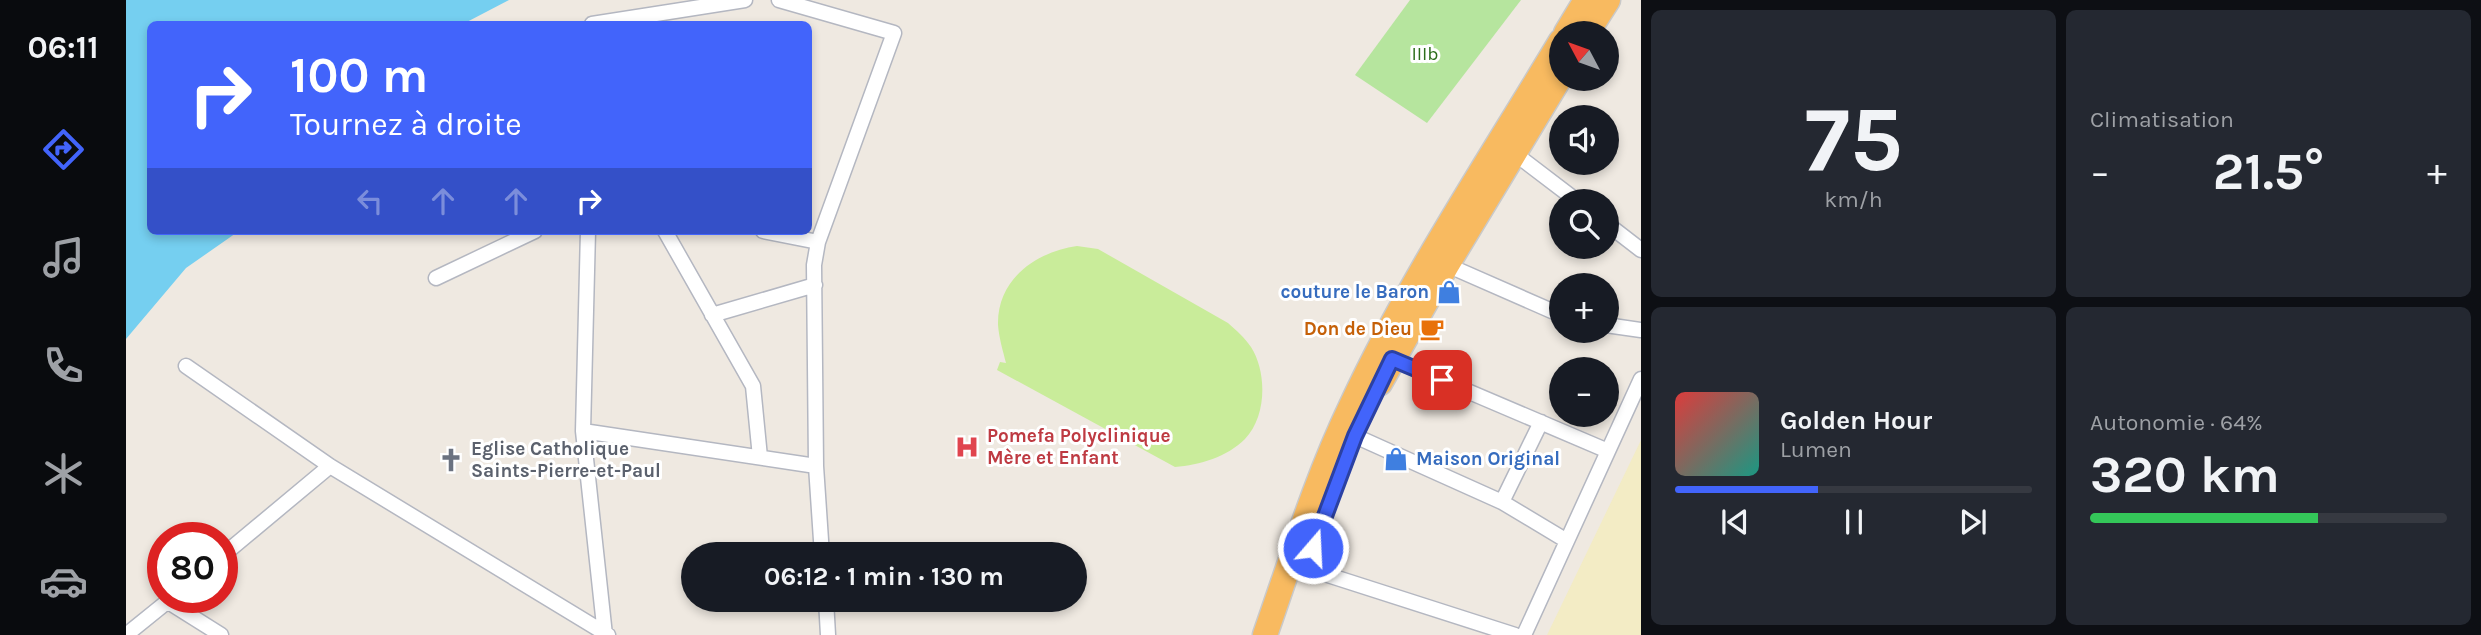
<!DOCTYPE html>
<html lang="fr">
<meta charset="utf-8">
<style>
:root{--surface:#171b24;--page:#242831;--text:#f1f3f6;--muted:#9ea1a6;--line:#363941;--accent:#4264fb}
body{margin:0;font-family:Karla,sans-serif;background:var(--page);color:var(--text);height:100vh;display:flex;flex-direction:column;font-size:26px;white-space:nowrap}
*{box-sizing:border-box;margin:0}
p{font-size:23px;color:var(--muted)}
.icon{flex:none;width:38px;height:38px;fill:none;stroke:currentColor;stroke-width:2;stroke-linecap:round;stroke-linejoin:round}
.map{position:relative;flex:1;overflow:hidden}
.side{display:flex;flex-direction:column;gap:10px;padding:10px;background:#0d0f14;width:840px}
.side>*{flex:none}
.banner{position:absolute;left:21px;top:21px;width:665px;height:214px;border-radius:10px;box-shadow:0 4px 10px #0003;background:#4264fb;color:#fff;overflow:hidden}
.needle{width:46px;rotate:311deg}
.tools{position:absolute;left:1423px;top:21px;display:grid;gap:14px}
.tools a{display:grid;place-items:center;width:70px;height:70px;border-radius:50%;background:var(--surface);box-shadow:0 4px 10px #0003;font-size:35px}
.speed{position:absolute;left:21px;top:522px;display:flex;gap:14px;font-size:35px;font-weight:700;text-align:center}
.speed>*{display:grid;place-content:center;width:91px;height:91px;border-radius:50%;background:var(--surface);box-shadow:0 4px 10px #0003;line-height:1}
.speed .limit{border:10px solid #d22;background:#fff;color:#111}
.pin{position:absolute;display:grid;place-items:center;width:60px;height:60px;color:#fff;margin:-30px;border-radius:14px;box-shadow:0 4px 10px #0006}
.me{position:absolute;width:77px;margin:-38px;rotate:19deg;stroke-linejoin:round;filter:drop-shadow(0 0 5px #0008)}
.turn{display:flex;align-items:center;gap:24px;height:147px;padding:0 28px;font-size:32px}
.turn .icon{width:91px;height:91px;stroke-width:2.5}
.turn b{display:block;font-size:49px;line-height:60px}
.lanes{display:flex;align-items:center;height:66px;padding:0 28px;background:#0003;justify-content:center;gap:35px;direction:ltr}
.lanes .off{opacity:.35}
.big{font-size:52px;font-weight:700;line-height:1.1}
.side .tile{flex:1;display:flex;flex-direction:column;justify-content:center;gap:10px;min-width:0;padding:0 24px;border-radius:10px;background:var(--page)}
.side .dial{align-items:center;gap:0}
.dial b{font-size:91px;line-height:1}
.song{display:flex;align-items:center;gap:21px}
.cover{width:84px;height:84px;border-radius:10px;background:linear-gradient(135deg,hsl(0 70% 55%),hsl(170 70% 35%))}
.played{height:7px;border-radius:4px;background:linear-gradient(90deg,var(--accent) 40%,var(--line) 40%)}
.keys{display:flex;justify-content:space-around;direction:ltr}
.heat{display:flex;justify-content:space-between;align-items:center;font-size:38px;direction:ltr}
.charge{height:10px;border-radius:5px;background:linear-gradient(90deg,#34c759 64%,var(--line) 0)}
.side .tiles{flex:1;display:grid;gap:10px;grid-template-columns:repeat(2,1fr)}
.trip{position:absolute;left:555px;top:542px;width:406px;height:70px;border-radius:35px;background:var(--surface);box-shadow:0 4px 10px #0003;font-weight:700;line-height:70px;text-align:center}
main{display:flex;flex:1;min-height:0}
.dock{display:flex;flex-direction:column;width:126px;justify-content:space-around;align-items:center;background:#090b0e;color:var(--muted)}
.dock .icon{width:49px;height:49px}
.dock .selected{color:var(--accent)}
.dock b{font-size:32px;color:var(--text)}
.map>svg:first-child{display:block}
</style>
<main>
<nav class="dock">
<b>06:11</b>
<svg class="icon selected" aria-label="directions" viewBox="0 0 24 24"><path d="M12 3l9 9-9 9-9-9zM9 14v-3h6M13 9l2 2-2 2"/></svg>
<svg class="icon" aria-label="music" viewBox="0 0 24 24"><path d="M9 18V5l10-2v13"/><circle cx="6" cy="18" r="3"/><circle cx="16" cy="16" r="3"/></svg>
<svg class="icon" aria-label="phone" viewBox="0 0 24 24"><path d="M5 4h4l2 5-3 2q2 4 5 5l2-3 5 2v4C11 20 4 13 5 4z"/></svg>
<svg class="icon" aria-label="climate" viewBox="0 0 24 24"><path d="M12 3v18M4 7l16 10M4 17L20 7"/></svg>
<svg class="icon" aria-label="car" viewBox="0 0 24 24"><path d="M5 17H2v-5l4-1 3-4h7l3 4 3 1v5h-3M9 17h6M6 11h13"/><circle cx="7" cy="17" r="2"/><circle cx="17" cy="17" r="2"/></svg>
</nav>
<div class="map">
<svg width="1515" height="635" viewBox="0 0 1515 635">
<rect width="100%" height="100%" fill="#efe9e1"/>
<!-- green -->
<path fill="#b6e59e" d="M1284,0h111l-94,123 -72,-48z"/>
<!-- sand -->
<path fill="#f3ecc5" d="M1515,440v195h-94z"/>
<!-- pitch -->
<path fill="#c9ec9a" d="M951,246l21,3 130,74c8,7 17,15 23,24 16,25 16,69 -6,92 -18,18 -45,26 -70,28l-178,-97 3,-8 6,1c-3,-12 -7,-25 -8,-38 -1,-46 38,-73 79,-79z"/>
<!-- water -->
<path fill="#75cff0" d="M0,0h383l-46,24h-313v207h89l-53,37 -60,71z"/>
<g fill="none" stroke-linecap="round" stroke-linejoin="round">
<!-- minor casing -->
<g stroke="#b4b7c1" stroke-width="17">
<path id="minor" d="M653,0l115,33 -76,209 -4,23 2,201 6,89
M466,24l153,-24
M1388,153l63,48
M1480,223l35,27
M462,231l-5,200 22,204
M539,231l88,155 7,71
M637,231l55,11
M1321,265l114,50
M310,278l99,-47
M586,315l103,-30
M1480,325l35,5
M1266,359l216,92
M60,366l144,100 278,169
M457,431l233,35
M1229,436l147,66 65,39
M1376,502l39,-80
M96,556l108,-90
M1180,568l209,67
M700,600l2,35
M41,601l54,34
M0,635l47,-38
M1398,635l117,-256"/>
</g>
<!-- trunk casing -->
<g stroke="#c9c9c9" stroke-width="27">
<path id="trunk" d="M1440,33l20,-33
M1461,33l21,-33
M1254,383l67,-118 114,-189
M1139,635c27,-77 51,-156 86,-229 59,-127 138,-245 210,-365"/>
</g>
<!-- minor -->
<use href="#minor" stroke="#fff" stroke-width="14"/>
<!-- trunk -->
<use href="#trunk" stroke="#f8ba60" stroke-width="24"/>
</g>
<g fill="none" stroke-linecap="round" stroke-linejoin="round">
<!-- route casing -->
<g stroke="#2b41a3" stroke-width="18">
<path id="route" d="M1187,548l42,-112 37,-77 50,21"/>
</g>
<!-- route -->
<use href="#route" stroke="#4264fb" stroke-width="12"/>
</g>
<!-- icons -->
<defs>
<g id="shop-bare" transform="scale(1.89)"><path d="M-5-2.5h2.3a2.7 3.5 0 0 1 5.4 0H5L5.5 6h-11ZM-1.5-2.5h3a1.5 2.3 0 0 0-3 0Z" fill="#3f7fe0" stroke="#fff" stroke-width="2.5" paint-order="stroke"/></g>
<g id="cafe-bare" transform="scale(1.89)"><path d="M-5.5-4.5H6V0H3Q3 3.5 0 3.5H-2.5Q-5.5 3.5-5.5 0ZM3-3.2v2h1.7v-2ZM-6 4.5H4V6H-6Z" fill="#e8710a" stroke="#fff" stroke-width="2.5" paint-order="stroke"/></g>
<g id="hospital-bare" transform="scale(1.89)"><path d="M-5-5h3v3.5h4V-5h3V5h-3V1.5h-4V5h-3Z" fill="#e0444e" stroke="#fff" stroke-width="2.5" paint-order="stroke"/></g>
<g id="church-bare" transform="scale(1.89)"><path d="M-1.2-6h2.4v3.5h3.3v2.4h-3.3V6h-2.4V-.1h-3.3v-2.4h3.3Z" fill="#6b7280" stroke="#fff" stroke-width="2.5" paint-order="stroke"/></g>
</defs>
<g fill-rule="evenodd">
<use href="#shop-bare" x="1323" y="292"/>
<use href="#cafe-bare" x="1306" y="329"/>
<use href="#hospital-bare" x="841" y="447"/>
<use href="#shop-bare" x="1270" y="459"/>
<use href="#church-bare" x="325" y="460"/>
</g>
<g text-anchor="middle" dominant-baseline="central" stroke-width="6" stroke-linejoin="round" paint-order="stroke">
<!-- park labels -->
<g font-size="19" fill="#2c6e1b" stroke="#fff">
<text x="1299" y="54">IIIb</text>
</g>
<!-- shop labels -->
<g font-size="19" font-weight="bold" fill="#366cbe" stroke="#fff" text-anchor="end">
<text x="1303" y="292">couture le Baron</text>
<text x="1290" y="459" text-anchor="start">Maison Original</text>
</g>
<!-- food labels -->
<g font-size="19" font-weight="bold" fill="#c56008" stroke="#fff" text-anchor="end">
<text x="1286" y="329">Don de Dieu</text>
</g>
<!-- health labels -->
<g font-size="19" font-weight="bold" fill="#be3a42" stroke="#fff" text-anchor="start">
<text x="861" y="436">Pomefa Polyclinique<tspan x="861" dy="22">Mère et Enfant</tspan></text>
</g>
<!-- worship labels -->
<g font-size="19" font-weight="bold" fill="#5b616d" stroke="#fff" text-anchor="start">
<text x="345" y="449">Eglise Catholique<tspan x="345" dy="22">Saints-Pierre-et-Paul</tspan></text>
</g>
</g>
</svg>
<div class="tools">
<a><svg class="needle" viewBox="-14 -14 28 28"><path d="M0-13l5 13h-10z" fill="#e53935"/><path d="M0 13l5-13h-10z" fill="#9ea1a6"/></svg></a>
<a><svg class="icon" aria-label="sound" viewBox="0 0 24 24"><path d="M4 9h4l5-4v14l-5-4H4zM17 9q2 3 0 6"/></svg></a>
<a><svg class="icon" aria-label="search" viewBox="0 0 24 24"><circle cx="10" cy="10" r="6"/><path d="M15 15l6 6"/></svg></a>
<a>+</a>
<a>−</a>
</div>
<div class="speed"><div class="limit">80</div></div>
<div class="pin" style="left:1316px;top:380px;background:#d93025"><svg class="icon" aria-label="arrive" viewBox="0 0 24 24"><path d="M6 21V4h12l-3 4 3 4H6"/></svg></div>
<svg class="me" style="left:1187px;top:548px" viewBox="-20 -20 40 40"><circle r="17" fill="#4264fb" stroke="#fff" stroke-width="3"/><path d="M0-11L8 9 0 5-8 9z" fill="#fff"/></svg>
<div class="trip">06:12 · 1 min · 130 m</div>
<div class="banner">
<div class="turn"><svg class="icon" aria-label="right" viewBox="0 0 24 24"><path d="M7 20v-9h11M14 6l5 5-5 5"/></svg><div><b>100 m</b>Tournez à droite</div></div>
<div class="lanes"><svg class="icon off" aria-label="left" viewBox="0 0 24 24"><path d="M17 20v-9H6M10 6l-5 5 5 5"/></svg><svg class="icon off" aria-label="ahead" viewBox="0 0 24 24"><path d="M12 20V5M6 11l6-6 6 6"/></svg><svg class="icon off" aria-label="ahead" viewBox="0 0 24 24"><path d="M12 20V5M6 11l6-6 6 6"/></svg><svg class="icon" aria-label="right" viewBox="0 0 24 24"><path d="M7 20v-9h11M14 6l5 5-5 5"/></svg></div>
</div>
</div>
<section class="side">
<div class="tiles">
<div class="tile dial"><b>75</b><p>km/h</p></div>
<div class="tile"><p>Climatisation</p>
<div class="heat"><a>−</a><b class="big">21.5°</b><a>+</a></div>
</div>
<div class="tile">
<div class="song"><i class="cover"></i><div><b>Golden Hour</b><p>Lumen</p></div></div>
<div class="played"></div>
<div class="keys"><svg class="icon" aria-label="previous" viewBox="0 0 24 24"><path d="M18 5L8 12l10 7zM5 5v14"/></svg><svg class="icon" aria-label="pause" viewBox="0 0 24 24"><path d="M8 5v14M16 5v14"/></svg><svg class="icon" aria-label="next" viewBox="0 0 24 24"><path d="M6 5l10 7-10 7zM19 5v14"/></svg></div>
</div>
<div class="tile"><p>Autonomie · 64%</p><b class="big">320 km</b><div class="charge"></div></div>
</div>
</section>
</main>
